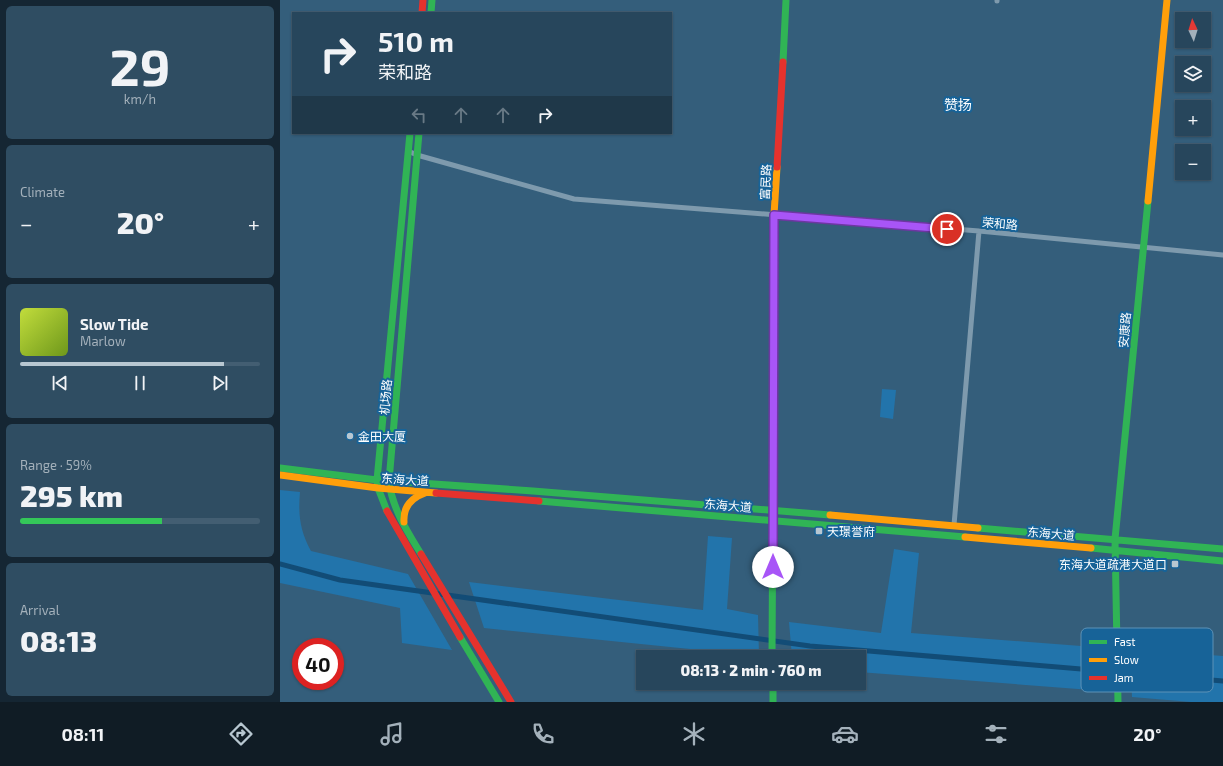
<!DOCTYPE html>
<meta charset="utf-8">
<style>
:root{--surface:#27465c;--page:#2f4d62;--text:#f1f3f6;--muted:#a4b1bb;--line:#435e72;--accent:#b8c7d1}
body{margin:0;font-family:"Exo 2","Noto Sans SC",sans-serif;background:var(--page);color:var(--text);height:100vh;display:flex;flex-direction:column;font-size:15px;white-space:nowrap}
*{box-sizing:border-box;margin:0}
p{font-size:13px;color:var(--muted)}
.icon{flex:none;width:22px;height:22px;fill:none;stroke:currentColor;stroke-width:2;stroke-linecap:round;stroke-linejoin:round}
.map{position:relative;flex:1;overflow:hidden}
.drawer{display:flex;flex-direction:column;gap:6px;padding:6px;background:#152633;width:280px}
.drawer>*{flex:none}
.banner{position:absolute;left:12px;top:12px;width:380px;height:122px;border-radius:0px;box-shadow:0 1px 3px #0004,0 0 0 1px var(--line);background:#27465c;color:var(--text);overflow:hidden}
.needle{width:26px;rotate:356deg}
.controls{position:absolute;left:895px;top:12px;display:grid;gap:8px}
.controls a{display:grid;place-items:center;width:36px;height:36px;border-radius:0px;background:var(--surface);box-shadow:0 1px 3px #0004,0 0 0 1px var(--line);font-size:20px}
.speed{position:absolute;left:12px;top:638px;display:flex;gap:8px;font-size:20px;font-weight:700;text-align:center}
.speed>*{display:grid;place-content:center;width:52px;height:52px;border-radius:50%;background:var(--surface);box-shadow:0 1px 3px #0004,0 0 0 1px var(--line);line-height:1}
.speed .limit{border:6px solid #d22;background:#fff;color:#111}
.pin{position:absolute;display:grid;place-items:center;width:34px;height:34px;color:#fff;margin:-17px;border:2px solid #fff;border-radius:50%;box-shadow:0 1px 4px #0007}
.me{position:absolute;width:44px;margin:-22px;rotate:0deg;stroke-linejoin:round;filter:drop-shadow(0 0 3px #0008)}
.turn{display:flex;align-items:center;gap:14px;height:84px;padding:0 20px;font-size:18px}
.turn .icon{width:52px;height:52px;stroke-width:2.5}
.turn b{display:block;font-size:28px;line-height:34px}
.lanes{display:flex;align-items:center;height:38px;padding:0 20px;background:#0003;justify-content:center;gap:20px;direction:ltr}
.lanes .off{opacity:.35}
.big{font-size:30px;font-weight:800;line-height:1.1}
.drawer .card{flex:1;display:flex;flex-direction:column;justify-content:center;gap:6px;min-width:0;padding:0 14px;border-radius:6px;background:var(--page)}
.drawer .dial{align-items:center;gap:0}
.dial b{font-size:52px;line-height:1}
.song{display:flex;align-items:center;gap:12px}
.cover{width:48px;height:48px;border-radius:6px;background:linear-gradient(135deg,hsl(70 70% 55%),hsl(80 70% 35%))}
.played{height:4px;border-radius:2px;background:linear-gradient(90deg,var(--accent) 85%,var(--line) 85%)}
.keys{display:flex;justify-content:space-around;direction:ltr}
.heat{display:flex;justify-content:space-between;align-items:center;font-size:22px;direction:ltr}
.charge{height:6px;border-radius:3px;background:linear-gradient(90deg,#34c759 59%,var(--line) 0)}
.trip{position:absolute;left:356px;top:650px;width:230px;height:40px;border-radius:0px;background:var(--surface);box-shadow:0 1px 3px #0004,0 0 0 1px var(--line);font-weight:800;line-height:40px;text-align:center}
.menu{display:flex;height:64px;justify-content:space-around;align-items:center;background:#101c25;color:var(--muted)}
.menu .icon{width:28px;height:28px}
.menu .current{color:var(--accent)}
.menu b{font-size:18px;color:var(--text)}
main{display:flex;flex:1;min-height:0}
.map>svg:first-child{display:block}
</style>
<main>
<section class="drawer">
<div class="card dial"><b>29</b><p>km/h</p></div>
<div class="card"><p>Climate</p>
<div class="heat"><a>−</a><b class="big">20°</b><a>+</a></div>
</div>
<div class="card">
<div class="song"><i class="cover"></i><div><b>Slow Tide</b><p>Marlow</p></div></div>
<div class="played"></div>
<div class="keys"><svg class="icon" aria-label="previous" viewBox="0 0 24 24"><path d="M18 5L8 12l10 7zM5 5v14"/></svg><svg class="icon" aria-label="pause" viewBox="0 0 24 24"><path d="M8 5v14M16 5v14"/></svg><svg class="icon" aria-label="next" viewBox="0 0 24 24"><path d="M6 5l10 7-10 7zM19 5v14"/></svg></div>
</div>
<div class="card"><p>Range · 59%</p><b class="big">295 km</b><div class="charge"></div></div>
<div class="card"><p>Arrival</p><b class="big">08:13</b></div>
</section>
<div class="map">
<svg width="943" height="702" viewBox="0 0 943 702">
<rect width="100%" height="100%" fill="#345e7b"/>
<!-- green -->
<path fill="#2274ab" d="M602,389l14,1 -3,29 -13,-2z
M0,490l20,2c-2,23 0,39 11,59l97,23 44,76 -50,-7 -2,-35 -120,-25z
M428,536l24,2 -5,71 31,6 1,41 -275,-28 -15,-46 234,28z
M614,549l25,4 -8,80 196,15 -3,43 -245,-19v-15h-67l-3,-35 92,11z
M850,649l93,7v46h-32l-59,-5z"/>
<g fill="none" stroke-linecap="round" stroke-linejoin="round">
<!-- canal -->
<path stroke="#124c76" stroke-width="5" d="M0,564l60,16 470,66 413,35"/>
<!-- street -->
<path stroke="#7e9aad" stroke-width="5" d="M717,1v-1
M128,151l9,4 157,44 405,32 244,24
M674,525l25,-294"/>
<!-- fast -->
<path stroke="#30b455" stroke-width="7" d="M151,13l1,-13
M503,62l3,-62
M139,133l-30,348c3,27 18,50 32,73
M0,468l97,12 156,11 297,24
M259,501l426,36
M107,511l-9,-23 -1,-8 33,-347
M698,528l245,21
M811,548l132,13
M180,637l39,65
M492,657l2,-344
M493,683v19
M838,702l-3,-163 33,-338"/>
<!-- slow -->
<path stroke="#ff9f0a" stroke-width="7" d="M868,201l19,-201
M494,313v-98l3,-48
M0,475l98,13 58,5
M550,515l148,13
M124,522c-1,-15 7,-24 21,-29
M685,537l126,11"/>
<!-- jam -->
<path stroke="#e5322d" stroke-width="7" d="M142,13l1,-13
M497,167l6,-105
M156,493l103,8
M107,511l73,126
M141,554l90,148"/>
</g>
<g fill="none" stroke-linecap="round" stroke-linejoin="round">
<!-- route casing -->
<g stroke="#6d37a1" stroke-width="10">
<path id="route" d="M493,567l1,-352 173,14"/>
</g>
<!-- route -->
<use href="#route" stroke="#a855f7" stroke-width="7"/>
</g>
<!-- markers -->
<g fill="#b8c7d1" stroke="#176398" stroke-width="1.5">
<circle cx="70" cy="436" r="4"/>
<rect x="535" y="527" width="8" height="8" rx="2"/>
<rect x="891" y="560" width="8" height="8" rx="2"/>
</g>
<g text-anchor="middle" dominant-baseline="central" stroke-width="4" stroke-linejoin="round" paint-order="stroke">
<!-- street labels -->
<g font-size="12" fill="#fff" stroke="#176398">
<text transform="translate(485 182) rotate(-87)">富民路</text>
<text transform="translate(720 223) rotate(5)">荣和路</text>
<text transform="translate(844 330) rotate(-85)">安康路</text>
<text transform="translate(105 397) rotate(-85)">机场路</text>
<text transform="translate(125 479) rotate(4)">东海大道</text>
<text transform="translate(448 505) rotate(5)">东海大道</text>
<text transform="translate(771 533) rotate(5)">东海大道</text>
</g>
<!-- poi labels -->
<g font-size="12" fill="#fff" stroke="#176398" text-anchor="start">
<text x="78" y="436">金田大厦</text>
<text x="547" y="531">天璟誉府</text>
<text x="887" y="564" text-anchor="end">东海大道疏港大道口</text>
</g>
<!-- quarter labels -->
<g font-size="14" fill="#fff" stroke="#176398">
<text x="678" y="104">赞扬</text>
</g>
</g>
<!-- legend -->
<rect x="801" y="628" width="132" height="64" rx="6" fill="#176398" stroke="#5d92b7" stroke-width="1"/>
<rect x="809" y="640" width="18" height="4" fill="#30b455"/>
<rect x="809" y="658" width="18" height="4" fill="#ff9f0a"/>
<rect x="809" y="676" width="18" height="4" fill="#e5322d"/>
<g font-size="11" fill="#fff">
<text x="834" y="646">Fast</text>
<text x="834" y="664">Slow</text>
<text x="834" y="682">Jam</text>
</g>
</svg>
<div class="controls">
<a><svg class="needle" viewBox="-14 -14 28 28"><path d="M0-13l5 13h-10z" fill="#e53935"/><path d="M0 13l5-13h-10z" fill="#a4b1bb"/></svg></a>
<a><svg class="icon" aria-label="layers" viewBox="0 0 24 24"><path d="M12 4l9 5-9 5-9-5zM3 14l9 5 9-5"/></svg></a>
<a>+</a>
<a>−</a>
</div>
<div class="speed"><div class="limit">40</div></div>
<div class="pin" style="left:667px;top:229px;background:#d93025"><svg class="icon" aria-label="arrive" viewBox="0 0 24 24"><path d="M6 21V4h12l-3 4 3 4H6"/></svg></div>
<svg class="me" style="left:493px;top:567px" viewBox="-20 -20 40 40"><circle r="19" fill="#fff"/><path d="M0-13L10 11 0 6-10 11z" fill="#a855f7"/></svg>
<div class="trip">08:13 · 2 min · 760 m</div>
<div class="banner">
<div class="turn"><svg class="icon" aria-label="right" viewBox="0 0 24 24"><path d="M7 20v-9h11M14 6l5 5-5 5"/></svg><div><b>510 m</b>荣和路</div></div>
<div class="lanes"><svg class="icon off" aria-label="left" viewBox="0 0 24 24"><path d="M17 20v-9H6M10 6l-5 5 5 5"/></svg><svg class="icon off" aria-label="ahead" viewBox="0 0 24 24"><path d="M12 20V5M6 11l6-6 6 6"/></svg><svg class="icon off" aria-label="ahead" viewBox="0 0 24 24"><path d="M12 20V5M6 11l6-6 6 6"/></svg><svg class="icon" aria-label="right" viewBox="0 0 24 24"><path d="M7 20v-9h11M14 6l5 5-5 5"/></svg></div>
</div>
</div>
</main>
<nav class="menu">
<b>08:11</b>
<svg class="icon current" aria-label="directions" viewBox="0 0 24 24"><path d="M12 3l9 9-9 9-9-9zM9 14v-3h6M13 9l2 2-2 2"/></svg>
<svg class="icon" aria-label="music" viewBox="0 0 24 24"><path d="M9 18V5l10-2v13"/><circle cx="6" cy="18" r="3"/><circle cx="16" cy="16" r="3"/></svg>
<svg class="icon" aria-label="phone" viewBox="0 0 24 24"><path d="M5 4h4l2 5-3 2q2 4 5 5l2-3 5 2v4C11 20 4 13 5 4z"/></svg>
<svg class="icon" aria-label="climate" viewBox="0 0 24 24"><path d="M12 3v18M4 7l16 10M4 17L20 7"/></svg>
<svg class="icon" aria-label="car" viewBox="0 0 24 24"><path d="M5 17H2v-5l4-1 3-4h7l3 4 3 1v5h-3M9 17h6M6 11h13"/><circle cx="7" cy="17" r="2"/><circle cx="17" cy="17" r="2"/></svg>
<svg class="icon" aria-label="filters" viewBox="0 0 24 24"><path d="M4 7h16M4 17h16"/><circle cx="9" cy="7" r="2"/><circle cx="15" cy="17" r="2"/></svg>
<b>20°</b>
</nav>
